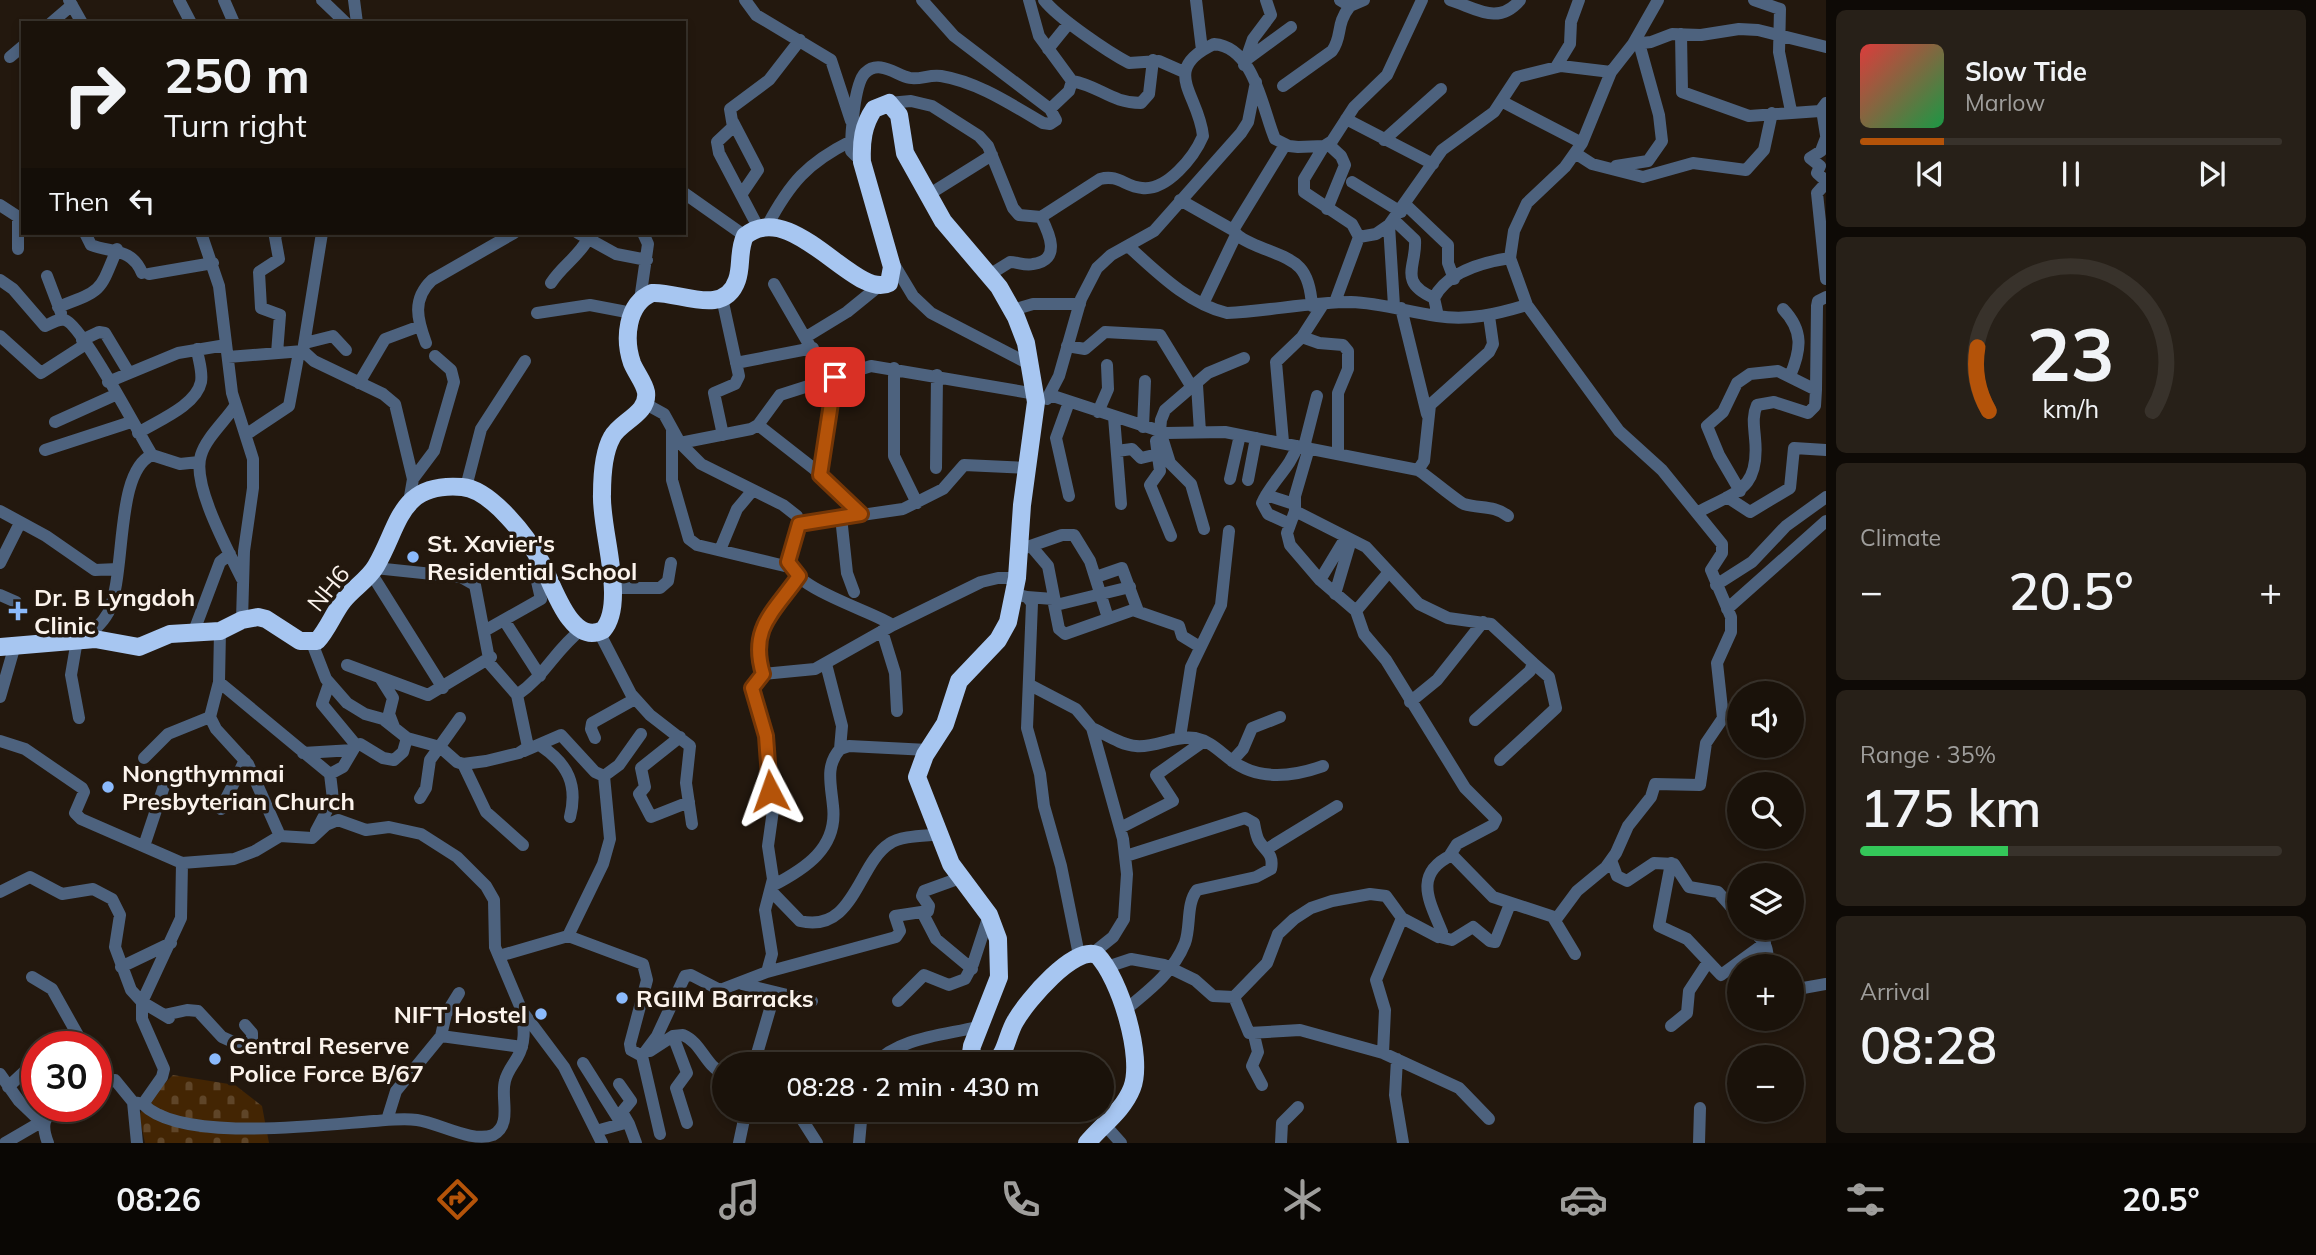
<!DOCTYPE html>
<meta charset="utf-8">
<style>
:root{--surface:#1a120a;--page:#272018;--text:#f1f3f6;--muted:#9f9e9c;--line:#38322b;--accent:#b45309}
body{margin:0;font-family:Mulish,sans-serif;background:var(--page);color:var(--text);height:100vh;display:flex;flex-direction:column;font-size:26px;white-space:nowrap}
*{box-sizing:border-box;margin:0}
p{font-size:23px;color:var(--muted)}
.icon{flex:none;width:38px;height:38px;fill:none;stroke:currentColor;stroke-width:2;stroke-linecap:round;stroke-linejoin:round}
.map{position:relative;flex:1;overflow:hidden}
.panel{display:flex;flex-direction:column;gap:10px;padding:10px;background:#0e0a06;width:490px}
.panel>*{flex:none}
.top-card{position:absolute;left:21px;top:21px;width:665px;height:214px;border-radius:0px;box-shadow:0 4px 10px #0003,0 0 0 2px var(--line);background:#1a120a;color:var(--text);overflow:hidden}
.buttons{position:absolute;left:1727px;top:681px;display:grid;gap:14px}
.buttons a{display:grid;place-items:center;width:77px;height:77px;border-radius:50%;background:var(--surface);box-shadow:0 4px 10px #0003,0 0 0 2px var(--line);font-size:35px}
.speed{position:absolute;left:21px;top:1031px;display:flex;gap:14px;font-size:35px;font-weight:700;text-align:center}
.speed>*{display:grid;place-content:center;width:91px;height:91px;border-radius:50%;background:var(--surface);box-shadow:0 4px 10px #0003,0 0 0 2px var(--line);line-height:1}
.speed .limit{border:10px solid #d22;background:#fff;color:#111}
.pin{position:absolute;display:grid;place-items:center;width:60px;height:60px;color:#fff;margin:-30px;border-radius:14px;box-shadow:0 4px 10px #0006}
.me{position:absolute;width:77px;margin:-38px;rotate:356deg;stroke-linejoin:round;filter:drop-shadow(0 0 5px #0008)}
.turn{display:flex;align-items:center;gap:24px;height:147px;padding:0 28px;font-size:32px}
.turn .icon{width:91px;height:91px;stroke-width:2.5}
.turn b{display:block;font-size:49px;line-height:60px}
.then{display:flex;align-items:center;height:66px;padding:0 28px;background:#0003;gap:14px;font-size:26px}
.big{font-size:52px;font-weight:600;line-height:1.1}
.panel .widget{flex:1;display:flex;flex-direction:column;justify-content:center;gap:10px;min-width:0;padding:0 24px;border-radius:10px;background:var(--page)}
.panel .dial{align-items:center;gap:0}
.dial svg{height:182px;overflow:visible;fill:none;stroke:var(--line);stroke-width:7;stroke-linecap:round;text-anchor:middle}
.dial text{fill:var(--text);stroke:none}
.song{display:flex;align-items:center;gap:21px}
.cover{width:84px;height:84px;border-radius:10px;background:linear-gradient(135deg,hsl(0 70% 55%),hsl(140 70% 35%))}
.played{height:7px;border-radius:4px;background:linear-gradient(90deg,var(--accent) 20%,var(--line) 20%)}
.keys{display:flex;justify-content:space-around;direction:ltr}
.heat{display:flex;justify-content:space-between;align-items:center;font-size:38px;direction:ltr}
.charge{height:10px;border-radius:5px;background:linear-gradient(90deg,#34c759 35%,var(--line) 0)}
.trip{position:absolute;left:712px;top:1052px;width:402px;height:70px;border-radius:35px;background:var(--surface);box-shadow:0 4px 10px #0003,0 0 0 2px var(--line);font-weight:600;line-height:70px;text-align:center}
.tab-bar{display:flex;height:112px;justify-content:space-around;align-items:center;background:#0a0704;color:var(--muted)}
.tab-bar .icon{width:49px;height:49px}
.tab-bar .on{color:var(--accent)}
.tab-bar b{font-size:32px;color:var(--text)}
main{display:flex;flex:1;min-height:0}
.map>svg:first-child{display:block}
</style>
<main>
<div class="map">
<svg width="1826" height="1143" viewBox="0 0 1826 1143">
<defs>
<pattern id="cemetery-stones" width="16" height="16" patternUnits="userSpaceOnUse" patternTransform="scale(1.75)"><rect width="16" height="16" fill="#432503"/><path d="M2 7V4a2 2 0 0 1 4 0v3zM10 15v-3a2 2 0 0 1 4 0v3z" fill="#5f4528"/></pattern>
</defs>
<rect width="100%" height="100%" fill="#23180e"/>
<!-- cemetery -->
<path fill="url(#cemetery-stones)" d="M173,1075l62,10 27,21 7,37h-124l-6,-28 9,-15z"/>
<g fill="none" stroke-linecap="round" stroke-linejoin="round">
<!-- minor -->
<path stroke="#4d627e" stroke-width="12" d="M69,0l13,23
M179,0l12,23
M224,0l10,23
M322,0l24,23
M354,0l3,23
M745,0l11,15 75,45 20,61
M1029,0l10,36 33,45 -3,10 -19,18
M1044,0c14,18 64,52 85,63l30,-2 25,11
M1196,0l6,50
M1340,0l10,6 14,-6
M1450,0c26,8 48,26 70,0
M1754,0l26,9 -1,43 12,59
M51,23l21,-18
M1681,34l1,58 67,24 71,-5 6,-8
M1633,44l18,-2 21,-8 29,1 38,-6 19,1 68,17
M1048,49l21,-26
M10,57l13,-11
M1246,60l45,-33
M1244,65l9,-26 18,-24 -5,-15
M1556,67l14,-23 1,-22 8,-22
M1072,81c28,5 39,22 69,22l8,-9 4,-34
M1283,86l49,-35c11,-15 3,-26 18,-45
M1503,102l79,41
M889,103l22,-2 21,5 47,30 9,10 25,62 6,7 22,2 59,-38c19,-5 25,8 42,9 25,3 52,-31 61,-52 -4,-42 -44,-66 11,-92 41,3 49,68 61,95l14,7 9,1 26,-1 8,-5 22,-34 33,-32 35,-75
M1822,110l4,25
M1346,119l87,45
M733,122l25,48 -17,25
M1826,138l-5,13 -11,7 10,8 -3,7 9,8
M1384,140l57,-51
M1285,145l-52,85c6,8 13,11 22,15 38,16 54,16 57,61
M1324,146l-20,33v13l48,32 7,13 -24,65
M1575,153l17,11 51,13 50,-14 53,7 18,-20 8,-37
M862,162l-11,-11c0,-16 3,-67 14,-78 14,-14 31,2 45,5 10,2 20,-4 31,-2 37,6 71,29 102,47l7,1 6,-4 -6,-11 -96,-73 -32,-36
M1616,166l32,-5 14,-20 -3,-26 -20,-72
M1352,182l49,30
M1826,183l-9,10 9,86
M684,193l61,43
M928,195l64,-40
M1180,200l53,30
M0,205l23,15
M1406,205l42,40v18l6,16
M1327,209l18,-44 -4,-9 -13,-12
M1394,220l21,20c2,26 -18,42 19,58
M1389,225l5,81
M767,226c23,-43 40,-63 84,-85
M758,227l-39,-74 -2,-11 16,-15 -3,-18 39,-29 31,-40
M85,233l6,12c21,8 41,3 51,28
M201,233l18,53 13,107 21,66v29l-9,63 -2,69
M277,233l-2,4 4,22 -20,13 2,36 19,7 -3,38
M578,233l38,21 31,6
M1359,237l17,-3 13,-9 53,-75 52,-38 23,-35 44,-11 50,6
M1128,246c29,26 59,57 99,67 42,-2 84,-11 124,-11 30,1 57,10 86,14 32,5 60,-2 90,-11
M18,249v-30
M892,261l21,35 18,17 100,52
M149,274l64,-11
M989,275l21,-13c8,0 15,4 23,2 29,-4 16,-31 8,-47
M47,276l14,37
M0,280l13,9 32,37c6,-2 13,-8 20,-6 17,5 74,114 87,135
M551,283c11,-17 27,-26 37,-44
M774,284l55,95
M722,298l17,78 -4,8 -21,9 9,42
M640,300l8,-56 -5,-11
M1203,304l33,-69
M58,307c45,-17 41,-14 59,-58
M1401,308l26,106
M1783,309c21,22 18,41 7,67
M1013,310l20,-6h47
M537,313l53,-8 42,8
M1438,316l-4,-18c13,-26 50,-36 76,-40
M0,336l41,37 45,-29
M806,337l41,-25 32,-26
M1302,337l17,6 24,2 5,6v18l-10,24v61
M82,340l17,-8 6,1 24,40
M305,343l28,-7 13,14
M426,343c-9,-24 -14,-44 6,-63l82,-47
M1067,346l18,3 20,-17 55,3 33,54
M303,351l11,10 69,33 12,10 18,75 -4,23
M228,357l75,-6 19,-118
M736,363l77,-15
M894,368v88l23,47
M108,382l70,-29 48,-8
M359,383l26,-44 35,-13
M1197,385l3,47
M1050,395l116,38 59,-1 193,38 6,-9 6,-56 59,-53 4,-8 -4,-28
M1047,399l12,-23 22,-77 16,-31 14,-13 43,-24 87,-98 7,-11 8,-40
M1069,402l-13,36 13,58
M644,403l20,11 16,29 21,21 82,41 14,11 2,8 -11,38c7,27 81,48 105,63
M235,406c-10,15 -29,32 -34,49 -10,29 28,97 41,124
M1098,412l10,-23 -1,-24
M1114,417l7,87
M55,422l60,-27
M758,425l55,43 48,46
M1143,427l2,-46
M672,431v49l17,59 8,6 92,22
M138,433c19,-12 58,-27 63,-51 2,-11 -3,-23 -4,-33
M247,434l42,-28 10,-54
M1156,441l4,30 -10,14 21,51
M1283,442l-7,-80 26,-25 20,-31
M680,443l71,-14 7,-4 22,-30 91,-29 165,28
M1304,447l13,-51
M1309,448l-14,48v15l71,36 53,57 29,14 43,6 42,39 -3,8 -55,49
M45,450l86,-28
M1117,451l15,-2 9,9 17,-4
M936,468l1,-93
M1418,470c11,7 39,31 46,34 16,5 30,1 44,12
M820,475l15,-98
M413,479l21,-28 20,-69 -3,-12 -16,-14
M1230,479l10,-44
M1248,480l8,-42
M466,487l15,-58 44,-68
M1740,491l-21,-36 -12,-29 16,-14 14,-29 13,-9 28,-3 38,19 1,-84 1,-5 8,-4
M1266,495l28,9
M1727,497l23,15 40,-24 4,-40 32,2
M0,511l46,25 49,34 23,-1
M1295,511l-8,22 3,12 30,35 36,31 8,23 22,26 79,128 31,31 -3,6 -36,19 -7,11
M1698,512c40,-21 62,-23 57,-74 -1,-12 -3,-22 2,-33l17,-3 34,11 7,-7 1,-16
M841,517l6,56 7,19
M799,524l104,-15 40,-20 21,-24 64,3
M1290,524l-22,-10 -6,-11c9,-21 29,-36 35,-57
M1204,529l-13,-45 -21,-21 -10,-32 1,-11 4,-10 43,-37 36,-15
M1031,546l17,20 7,36
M720,550l17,-41 16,-19
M1019,550l43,-15h12l16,26 18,57
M0,563l20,-40
M371,573l72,115
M1096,577l26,-9 16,43
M1320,580l26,-43
M1716,585l36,-23 34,-36 40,-29
M612,588h48l8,-7 3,-18
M1015,594l12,3 5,6 -5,125 13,46 4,32 17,60 18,89
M1335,594l16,-54
M0,595l16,7
M1027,597l26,2 6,30 6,5 68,-24 46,16 3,10 18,11
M1056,605l74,-18
M1727,609l99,-88
M1356,611l32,-38
M504,620l36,56
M486,630l55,-31 -8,-35 4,-8
M194,631l26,-69 10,-8
M220,631l-1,51 -9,35 6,12 32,35 32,72 32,2 14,-13 12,-5 28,10 23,-3 32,7 36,23 29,29 8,14 1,47 27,64 42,56 38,76
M882,631l13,42 2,38
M599,632l32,62 19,21 40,31 -4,37 6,41
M77,640l-6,35 8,43
M82,640c10,-8 20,-16 26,-27 19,-39 6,-141 44,-158l28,9 19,-2
M312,643l14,36 21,24 18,11 18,5 24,19 33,9 17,15 6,2 23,-3 33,-8 9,-6 -11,-52 -27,-31 -15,-79 -14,-8 -86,-9
M826,664l16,62 -2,23
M347,665l81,30 63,-38
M763,674c-14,-45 11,-63 36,-98
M381,679l12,19 -4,16 5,13
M219,682l111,92 13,-7 13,-22 4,-1 23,14 11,2 9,-8 4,-14
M329,684l-7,20 34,41
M1030,685l46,24 16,19 31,111 4,35 -3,45 -11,18 -20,16
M517,695c27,-18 38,-45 65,-66
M0,697l15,-52
M1410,702l27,-22 46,-58
M1092,728c13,6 29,17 44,18 20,2 38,-11 59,-8 15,3 24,13 36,22 27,21 61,17 92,6
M680,737l-39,31 4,19 -6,7 12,23 38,-15
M1180,737l11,-70 30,-62 8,-74
M595,738l-4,-9 1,-6 43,-24
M0,741l25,8 57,39 2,4 -9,21 6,6 101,44
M541,746c27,18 37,39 29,71
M524,751l37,-16 34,37 9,4 15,-11 22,-31
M303,753l50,-3
M144,758l24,-24 42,-17
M1500,760l56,-52 -7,-31 -16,-14
M1232,761l11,-12 9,-21 28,-11
M463,764l23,48 37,33
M420,798l6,-10 4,-28 30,-42
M221,809l24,-49
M1120,828l53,-27 -17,-26 48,-34
M316,831l17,-32 -3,-25
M280,836l-25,15 -21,8 -52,4 -1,55 -39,84v17l22,50 -2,8 -19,27c37,39 177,21 231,17 14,-1 29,-3 43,-1 22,3 55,23 76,15 20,-11 7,-37 12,-54 2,-9 8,-16 12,-23 9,-15 7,-30 5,-47
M144,846l21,-63
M1267,849l70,-43
M1611,860l6,16 10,5 27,-18 20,1 15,23 29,5 22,25
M1671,863l-12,63 28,13 34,36 44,-32
M772,886c33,-17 66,-38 61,-80 -2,-22 -8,-40 7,-57l9,-3 79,4
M771,891l29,30c54,13 58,-57 89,-77 13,-9 38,-8 53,-10
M0,892l30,-15 32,17 31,-5 19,10 8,16 -5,32 16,43 11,12 27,16
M922,912l14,27 36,30
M1554,919l21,35
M1749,928c14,11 22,19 17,38
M568,936l35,-72 7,-25 -6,-63
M1440,937l12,3 21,-13 17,14 5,1 15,-38
M499,956l69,-20 75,28 4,16 -17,64 1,6 11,6 15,-20 28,-60 6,-1 29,15 47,-18 5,-18 -7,-44 8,-31 -5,-33 6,-43 -6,-21 -2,-46 -13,-37 2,-19 8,-6 52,-5 78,-44 88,-43 17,-4h19
M121,967l50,-24
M1107,967l24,-8 33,6 31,15 18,16 21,1 33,-34 11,-29 16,-15 17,-11 21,-7 38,-7 16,2 16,22 36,19 4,-5c-12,-30 -30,-58 10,-77l41,42 64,21 20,-27 29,-24 10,-14 12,-27 23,-29 4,-13 45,1 6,-42 17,-25 -6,-55 14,-31v-15l-20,-47 11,-17v-9l-60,-74 -43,-39 -92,-126 -17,-47 4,-27 13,-28 38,-36 17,-24 29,-71 22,-28 25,-44
M767,972l129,-35 4,-6 -5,-15 33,-5 1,-5 -7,-10 2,-5 36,-13
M32,977l20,12 32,57
M742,984l70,17
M1792,990l34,-6
M1234,997l15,36 51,-3 83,23 76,35 30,31
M898,1001l26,-26 25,10 16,-6 8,-15 16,-49
M1124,1011c24,-20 49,-38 61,-68 6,-17 1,-39 12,-53l59,-13 15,-8c3,-15 -5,-17 -12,-28 -3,-5 -4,-13 -5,-18l-9,-5 -119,38
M164,1015l23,-5 11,1 24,26 20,9 10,-5v-8l-7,-8
M1671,1026l16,-13 2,-22 19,-29
M1254,1035l4,17 -6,14 10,19
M441,1036l81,11
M673,1036l14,37 -11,15 11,35
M53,1046l23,-14
M650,1051l23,-15 10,-1c19,8 22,31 41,39
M1383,1053l2,-43 -9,-30 26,-62
M642,1056l18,78
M1397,1059l-2,36 8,48
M583,1063l38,60
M754,1064l21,-72
M875,1064c22,-26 70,-29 102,-37
M96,1069l8,13
M0,1074l19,27 24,23
M619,1084l12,17 -9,11 7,12
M96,1086l19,-6 18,22 10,2
M8,1087l29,-27
M133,1102l4,41
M796,1110l21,33
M387,1120l9,-29 45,-55 5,-22 13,-21
M1105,1125l16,18
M596,1131l29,-8 4,1 7,19
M5,1143l36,-21
M48,1143c-7,-18 -5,-27 12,-37
M739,1143l7,-33
M859,1143l3,-33
M1281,1143l1,-20 16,-16
M1699,1143l1,-35"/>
<!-- highway -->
<path stroke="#a7c6f1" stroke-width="18" d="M0,647l95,-8 44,8 31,-13 50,-3 22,-11 16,-3 8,2 34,22h17c11,-12 16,-27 26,-40 10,-13 25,-21 33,-35 24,-41 23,-84 86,-79 29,2 66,51 79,75 11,20 29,85 62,68 24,-27 -3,-101 -1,-136 0,-18 1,-41 10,-57 8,-16 37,-23 34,-45 -2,-10 -10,-19 -14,-29 -8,-23 -6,-59 20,-70 27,-2 72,25 85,-13 5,-14 1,-29 8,-44 47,-39 111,65 144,47l3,-16 -30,-105c-1,-20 1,-37 12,-53l15,-6 10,12 6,38 38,68 56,66 17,30 10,26 10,59 -14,103 -5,73 -9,44 -10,18 -39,41 -14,43 -20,31 -8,22 34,87 38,51 9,24 1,38 -27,69 -1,7 8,11
M994,1064c13,-12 13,-30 22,-44 11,-19 58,-75 81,-65 23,23 47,103 35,133 -9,23 -30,37 -45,55"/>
</g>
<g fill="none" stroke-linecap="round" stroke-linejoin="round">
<!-- route casing -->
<g stroke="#753606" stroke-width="18">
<path id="route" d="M770,791l-4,-55 -14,-48 11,-14c-14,-46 11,-62 36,-98l-11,-14 11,-38 62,-10 -41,-39 15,-98"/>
</g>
<!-- route -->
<use href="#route" stroke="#b45309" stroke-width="12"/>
</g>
<!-- markers -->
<g fill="#8bbafc" stroke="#23180e" stroke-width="2.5">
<circle cx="413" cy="557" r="7"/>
<path d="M14.5 600.5h7v7h7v7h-7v7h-7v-7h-7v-7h7z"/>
<circle cx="108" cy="787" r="7"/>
<circle cx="622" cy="998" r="7"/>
<circle cx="541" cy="1014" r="7"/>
<circle cx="215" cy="1059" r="7"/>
</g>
<g text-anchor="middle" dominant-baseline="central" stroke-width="7" stroke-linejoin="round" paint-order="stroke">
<!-- poi labels -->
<g font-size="24" font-weight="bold" fill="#fbf3ec" stroke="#23180e" text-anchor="start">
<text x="427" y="543">St. Xavier's<tspan x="427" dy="28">Residential School</tspan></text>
<text x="34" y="597">Dr. B Lyngdoh<tspan x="34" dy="28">Clinic</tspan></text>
<text x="122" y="773">Nongthymmai<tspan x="122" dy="28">Presbyterian Church</tspan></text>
<text x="636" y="998">RGIIM Barracks</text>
<text x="527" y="1014" text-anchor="end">NIFT Hostel</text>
<text x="229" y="1045">Central Reserve<tspan x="229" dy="28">Police Force B/67</tspan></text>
</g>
<!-- street labels -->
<g font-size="24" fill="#fbf3ec" stroke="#23180e">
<text transform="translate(328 588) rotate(-51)">NH6</text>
</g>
</g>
</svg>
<div class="buttons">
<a><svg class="icon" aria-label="sound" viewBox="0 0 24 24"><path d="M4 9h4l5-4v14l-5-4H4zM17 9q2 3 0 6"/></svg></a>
<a><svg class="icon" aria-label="search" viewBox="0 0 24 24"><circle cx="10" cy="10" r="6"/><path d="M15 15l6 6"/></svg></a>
<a><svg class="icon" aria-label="layers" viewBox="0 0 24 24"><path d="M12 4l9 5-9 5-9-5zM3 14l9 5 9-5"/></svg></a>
<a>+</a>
<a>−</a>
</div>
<div class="speed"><div class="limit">30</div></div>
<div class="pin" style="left:835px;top:377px;background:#d93025"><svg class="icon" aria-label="arrive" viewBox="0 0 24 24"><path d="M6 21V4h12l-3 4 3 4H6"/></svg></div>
<svg class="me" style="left:770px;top:791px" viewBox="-20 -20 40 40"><path d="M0-17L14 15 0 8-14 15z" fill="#b45309" stroke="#fff" stroke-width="4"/></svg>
<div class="trip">08:28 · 2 min · 430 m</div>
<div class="top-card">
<div class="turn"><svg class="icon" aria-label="right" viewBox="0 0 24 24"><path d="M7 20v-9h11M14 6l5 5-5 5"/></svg><div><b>250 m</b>Turn right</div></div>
<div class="then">Then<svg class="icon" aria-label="left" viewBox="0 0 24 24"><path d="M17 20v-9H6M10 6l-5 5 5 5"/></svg></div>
</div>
</div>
<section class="panel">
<div class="widget">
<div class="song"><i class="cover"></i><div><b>Slow Tide</b><p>Marlow</p></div></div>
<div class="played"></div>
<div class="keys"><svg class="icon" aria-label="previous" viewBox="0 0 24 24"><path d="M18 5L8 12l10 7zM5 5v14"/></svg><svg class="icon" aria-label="pause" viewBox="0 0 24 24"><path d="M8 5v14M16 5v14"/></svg><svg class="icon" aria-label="next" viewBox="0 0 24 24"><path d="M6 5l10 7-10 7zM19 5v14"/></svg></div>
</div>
<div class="widget dial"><svg viewBox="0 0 100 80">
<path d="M14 69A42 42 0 1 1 86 69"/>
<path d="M14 69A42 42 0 0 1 9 41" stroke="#b45309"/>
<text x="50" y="56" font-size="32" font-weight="700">23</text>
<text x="50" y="72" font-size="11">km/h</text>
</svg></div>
<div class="widget"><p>Climate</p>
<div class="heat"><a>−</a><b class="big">20.5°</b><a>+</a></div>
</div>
<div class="widget"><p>Range · 35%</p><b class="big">175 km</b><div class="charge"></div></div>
<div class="widget"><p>Arrival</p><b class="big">08:28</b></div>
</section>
</main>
<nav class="tab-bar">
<b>08:26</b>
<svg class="icon on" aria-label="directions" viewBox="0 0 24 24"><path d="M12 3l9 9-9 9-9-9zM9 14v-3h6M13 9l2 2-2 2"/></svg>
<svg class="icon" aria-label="music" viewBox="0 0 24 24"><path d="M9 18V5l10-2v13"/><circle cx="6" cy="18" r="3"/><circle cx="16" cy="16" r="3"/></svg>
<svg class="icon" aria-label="phone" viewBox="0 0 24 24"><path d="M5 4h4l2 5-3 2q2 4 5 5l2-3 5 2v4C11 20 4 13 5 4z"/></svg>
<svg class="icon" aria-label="climate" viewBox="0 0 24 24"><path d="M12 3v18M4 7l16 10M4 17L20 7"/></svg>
<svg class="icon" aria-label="car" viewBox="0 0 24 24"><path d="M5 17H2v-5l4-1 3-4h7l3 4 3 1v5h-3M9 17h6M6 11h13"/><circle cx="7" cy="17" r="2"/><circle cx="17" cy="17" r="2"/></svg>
<svg class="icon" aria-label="filters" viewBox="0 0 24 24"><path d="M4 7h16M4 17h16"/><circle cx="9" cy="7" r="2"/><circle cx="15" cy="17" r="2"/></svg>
<b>20.5°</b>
</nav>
